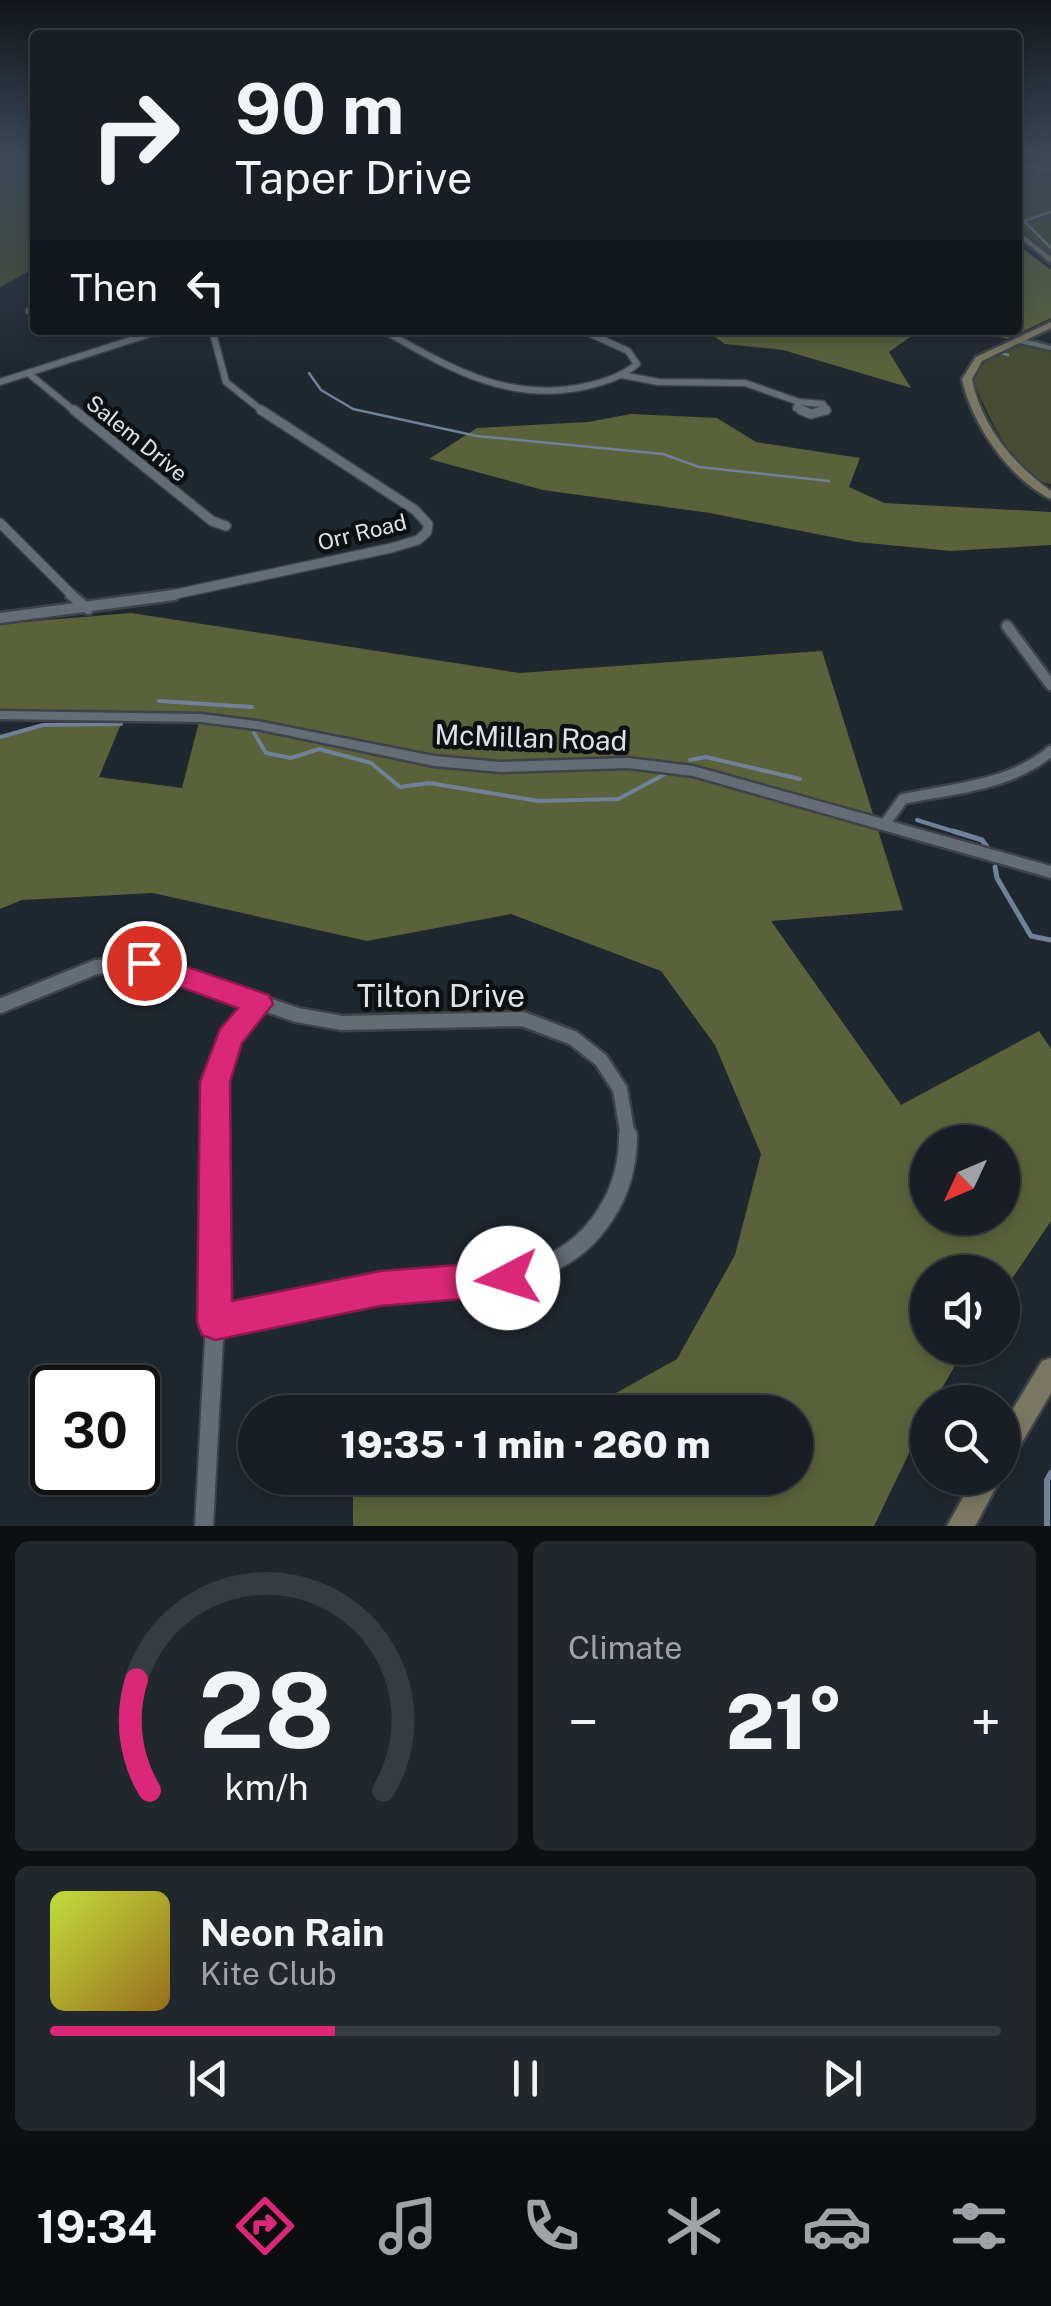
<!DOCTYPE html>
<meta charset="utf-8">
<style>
:root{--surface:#181e23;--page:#21272b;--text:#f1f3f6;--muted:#9fa2a6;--line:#363c41;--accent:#db2777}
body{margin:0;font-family:"Public Sans",sans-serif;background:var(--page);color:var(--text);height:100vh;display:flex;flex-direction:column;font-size:38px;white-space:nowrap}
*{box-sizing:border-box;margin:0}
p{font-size:32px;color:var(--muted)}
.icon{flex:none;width:55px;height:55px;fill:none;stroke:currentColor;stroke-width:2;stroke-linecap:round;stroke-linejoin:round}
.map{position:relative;height:1526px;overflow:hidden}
.details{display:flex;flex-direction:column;gap:15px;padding:15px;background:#0d1013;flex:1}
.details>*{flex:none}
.banner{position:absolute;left:30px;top:30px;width:992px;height:305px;border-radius:10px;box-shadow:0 5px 15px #0003,0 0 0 2px var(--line);background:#181e23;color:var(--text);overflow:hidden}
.needle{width:65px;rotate:226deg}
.tools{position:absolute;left:910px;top:1125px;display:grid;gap:20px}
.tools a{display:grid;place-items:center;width:110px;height:110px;border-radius:50%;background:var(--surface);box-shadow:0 5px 15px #0003,0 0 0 2px var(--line);font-size:50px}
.speed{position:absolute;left:30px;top:1365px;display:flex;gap:20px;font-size:50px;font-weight:700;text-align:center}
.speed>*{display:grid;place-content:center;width:130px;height:130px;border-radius:50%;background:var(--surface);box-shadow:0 5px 15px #0003,0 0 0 2px var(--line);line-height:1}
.speed .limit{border:5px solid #111;border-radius:15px;background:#fff;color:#111}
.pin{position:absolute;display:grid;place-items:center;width:85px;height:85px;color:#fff;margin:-42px;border:5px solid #fff;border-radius:50%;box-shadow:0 2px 10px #0007}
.me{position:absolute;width:110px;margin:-55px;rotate:265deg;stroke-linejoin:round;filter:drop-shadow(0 0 8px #0008)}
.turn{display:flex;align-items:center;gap:35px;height:210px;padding:0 40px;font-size:45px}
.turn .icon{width:130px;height:130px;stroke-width:2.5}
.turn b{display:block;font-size:70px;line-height:85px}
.then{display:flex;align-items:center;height:95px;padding:0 40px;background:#0003;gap:20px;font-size:38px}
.big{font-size:75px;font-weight:800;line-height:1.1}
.details .card{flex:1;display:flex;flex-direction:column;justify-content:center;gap:15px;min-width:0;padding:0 35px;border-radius:15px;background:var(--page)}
.details .dial{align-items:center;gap:0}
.dial svg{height:260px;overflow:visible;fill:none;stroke:var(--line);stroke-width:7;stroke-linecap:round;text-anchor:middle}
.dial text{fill:var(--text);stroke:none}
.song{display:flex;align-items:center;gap:30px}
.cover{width:120px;height:120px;border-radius:15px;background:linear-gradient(135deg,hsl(70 70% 55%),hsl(40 70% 35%))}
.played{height:10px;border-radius:5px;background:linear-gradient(90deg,var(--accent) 30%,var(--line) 30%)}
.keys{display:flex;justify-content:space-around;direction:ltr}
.heat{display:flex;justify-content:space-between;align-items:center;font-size:55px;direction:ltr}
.details .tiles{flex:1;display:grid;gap:15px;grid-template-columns:1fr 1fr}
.card:last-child{grid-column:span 2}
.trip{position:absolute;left:238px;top:1395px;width:575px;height:100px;border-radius:50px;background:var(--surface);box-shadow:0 5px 15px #0003,0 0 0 2px var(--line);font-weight:800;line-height:100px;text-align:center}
.tabs{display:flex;height:160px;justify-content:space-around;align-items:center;background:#0a0c0e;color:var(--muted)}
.tabs .icon{width:70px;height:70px}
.tabs .on{color:var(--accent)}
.tabs b{font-size:45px;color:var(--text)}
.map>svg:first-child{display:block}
</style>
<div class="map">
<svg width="1051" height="1526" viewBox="0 0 1051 1526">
<rect width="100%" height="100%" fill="#20282f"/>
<!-- green -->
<path fill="#474c32" d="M0,156h35v112l-35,19z
M1018,156h33v101l-28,-26v-19l-5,-7z
M1029,344l22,5v135c-35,-3 -67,-76 -79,-107 14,-19 32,-31 57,-33z"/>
<!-- forest -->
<path fill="#5a623b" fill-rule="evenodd" d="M1018,245l33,25v48l-44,21 -33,-9h44z
M705,330h215l-31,22 22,36 -128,-38 -58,-6z
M631,414l86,4 39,24 104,16 -11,29 35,16 167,9v33l-100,6 -94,-9 -147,-29 -167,-23 -114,-31 48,-31 111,-6z
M131,613l389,60 302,-22 81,259 -132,11 130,184 138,-74 12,18v172l-48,71 -1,-20h-74v76h37l-31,54h-6l-1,14 -53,110h-521v-48h442v-66h-213l95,-53 58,-104 26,-101 -46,-109 -54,-74 -150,-57 -144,27 -214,-48 -131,7 -22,9v-172l43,-12 78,-1 -22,53 83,11 18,-70 -200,-7v-87zM928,1142h74v76h-74z"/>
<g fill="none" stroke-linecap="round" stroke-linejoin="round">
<!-- stream-far3 -->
<path stroke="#708198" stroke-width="2.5" d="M1018,165l33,4
M1051,212l-27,9 27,27
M998,352l10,3
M309,373l12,17 32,19 124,27 186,18 36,13 130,14"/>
<!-- stream-far2 -->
<path stroke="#708198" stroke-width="4" d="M159,701l93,6
M254,733l12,20 25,5 28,-9 52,14 29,24 29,-4 110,18 79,-2 51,-27
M0,737l43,-12 78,-1
M690,760l16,-3 94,22
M917,820l45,14"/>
<!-- stream-far1 -->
<path stroke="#708198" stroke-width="5" d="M953,831l29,9 5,7
M995,867l2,11 34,58 20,4"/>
<!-- stream -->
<path stroke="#708198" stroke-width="6" d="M1047,1526v-46l4,-7"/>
<!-- minor-far4 casing -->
<g stroke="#3d4349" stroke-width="9">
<path id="minor-far4" d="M29,311l6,-3
M212,330l14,52 39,31
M383,330c66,38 126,74 204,56 18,-4 36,-10 50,-22l-9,-13 -46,-21
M28,373l49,40
M622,375l36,7 87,1 54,19
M0,382l162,-52
M807,413l-11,-5 3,-6 24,2 4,7 -9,2"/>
</g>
<!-- minor-far3 casing -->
<g stroke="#3d4349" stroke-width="12">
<path id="minor-far3" d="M74,410l138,111 14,5
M801,410l10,4 15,-4
M0,523l74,74
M162,597l229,-49 27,-8 9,-8 1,-8 -13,-14 -154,-100"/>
</g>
<!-- minor-far2 casing -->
<g stroke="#3d4349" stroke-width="15">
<path id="minor-far2" d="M71,595l17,14
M0,618l174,-23
M1007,626l44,59
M884,825l19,-26c52,-11 106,-13 148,-48"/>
</g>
<!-- minor-far1 casing -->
<g stroke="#3d4349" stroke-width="19">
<path id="minor-far1" d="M0,1006l96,-39 48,-4 153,52 45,8 181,-4 50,19 28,22 19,29 8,48
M215,1137c0,-63 2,-84 44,-134"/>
</g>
<!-- minor casing -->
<g stroke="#3d4349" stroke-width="22">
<path id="minor" d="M215,1322c55,-12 110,-26 166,-33 80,-11 175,4 224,-74 16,-24 23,-51 23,-80
M204,1526l11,-204v-187"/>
</g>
<!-- tertiary casing -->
<g stroke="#3d4349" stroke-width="5">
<path id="tertiary" d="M1018,338l33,8v4l-36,-8v-4z
M0,711l201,3 56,7 177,35 67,6 127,-4 65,8 358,100v12l-358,-102 -65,-8 -127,4 -67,-6 -177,-37 -56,-7 -201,-3z"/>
</g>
<!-- secondary casing -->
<g stroke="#3d4349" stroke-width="5">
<path id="secondary" d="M1018,231l33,26v6l-33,-27z
M1051,322v6l-69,33 -10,18c9,46 41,85 79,112v8c-41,-19 -80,-76 -89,-120l14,-22z
M1051,1358v35l-40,68 -9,3v-37l40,-66z
M974,1478h27l-26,48h-28z"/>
</g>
<!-- minor-far4 -->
<use href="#minor-far4" stroke="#646d75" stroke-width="6"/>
<!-- minor-far3 -->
<use href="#minor-far3" stroke="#646d75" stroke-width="9"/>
<!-- minor-far2 -->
<use href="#minor-far2" stroke="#646d75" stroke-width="10"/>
<!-- minor-far1 -->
<use href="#minor-far1" stroke="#646d75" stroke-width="14"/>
<!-- minor -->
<use href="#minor" stroke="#646d75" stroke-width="18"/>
<!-- tertiary -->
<use href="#tertiary" fill="#646d75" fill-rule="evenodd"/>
<!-- secondary -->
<use href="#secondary" fill="#7a7862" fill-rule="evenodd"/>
</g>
<!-- sky -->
<linearGradient id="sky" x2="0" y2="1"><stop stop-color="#12161a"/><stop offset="0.42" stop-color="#3c4858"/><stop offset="1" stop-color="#3c4858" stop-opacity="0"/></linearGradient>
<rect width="1051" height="369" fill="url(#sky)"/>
<!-- route -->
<path fill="#db2777" stroke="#8e194d" stroke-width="2.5" d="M144,952l125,43 4,9 -31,39 -12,39 2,219 148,-30 128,-10 13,5 5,12 -5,12 -13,5 -128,11 -165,34 -13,-5 -5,-13 3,-240 20,-53 18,-21 -104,-38 -4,-7 4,-8z"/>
<g text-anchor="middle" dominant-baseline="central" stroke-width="9" stroke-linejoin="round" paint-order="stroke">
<!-- far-street labels -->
<g font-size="22" fill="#dde2e7" stroke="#0d1013">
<text transform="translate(137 438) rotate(39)">Salem Drive</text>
<text transform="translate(362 532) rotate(-14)">Orr Road</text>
</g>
<!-- street labels -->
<g font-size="28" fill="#dde2e7" stroke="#0d1013">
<text transform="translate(531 737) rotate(2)">McMillan Road</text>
</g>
<!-- near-street labels -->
<g font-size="32" fill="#dde2e7" stroke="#0d1013">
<text x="441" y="995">Tilton Drive</text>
</g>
</g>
</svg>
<div class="tools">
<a><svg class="needle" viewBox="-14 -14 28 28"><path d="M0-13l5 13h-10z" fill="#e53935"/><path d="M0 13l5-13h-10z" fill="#9fa2a6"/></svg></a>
<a><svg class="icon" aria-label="sound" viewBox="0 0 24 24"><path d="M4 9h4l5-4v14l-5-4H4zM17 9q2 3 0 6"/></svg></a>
<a><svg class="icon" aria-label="search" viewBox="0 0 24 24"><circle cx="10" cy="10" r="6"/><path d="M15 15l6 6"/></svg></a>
</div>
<div class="speed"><div class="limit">30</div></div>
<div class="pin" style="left:144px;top:963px;background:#d93025"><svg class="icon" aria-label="arrive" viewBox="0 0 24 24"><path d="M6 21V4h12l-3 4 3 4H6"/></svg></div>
<svg class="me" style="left:508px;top:1278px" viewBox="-20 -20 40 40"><circle r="19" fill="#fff"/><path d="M0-13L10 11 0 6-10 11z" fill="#db2777"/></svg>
<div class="trip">19:35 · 1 min · 260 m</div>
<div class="banner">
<div class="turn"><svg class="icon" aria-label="right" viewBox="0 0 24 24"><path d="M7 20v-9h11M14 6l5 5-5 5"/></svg><div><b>90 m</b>Taper Drive</div></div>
<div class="then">Then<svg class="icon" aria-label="left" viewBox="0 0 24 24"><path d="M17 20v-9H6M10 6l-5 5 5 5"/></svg></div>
</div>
</div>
<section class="details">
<div class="tiles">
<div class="card dial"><svg viewBox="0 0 100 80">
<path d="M14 69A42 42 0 1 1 86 69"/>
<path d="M14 69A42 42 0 0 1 10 35" stroke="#db2777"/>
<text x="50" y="56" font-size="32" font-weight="700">28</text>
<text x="50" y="72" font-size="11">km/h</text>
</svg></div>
<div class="card"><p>Climate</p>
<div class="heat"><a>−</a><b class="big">21°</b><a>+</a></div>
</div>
<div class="card">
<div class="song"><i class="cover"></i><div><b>Neon Rain</b><p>Kite Club</p></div></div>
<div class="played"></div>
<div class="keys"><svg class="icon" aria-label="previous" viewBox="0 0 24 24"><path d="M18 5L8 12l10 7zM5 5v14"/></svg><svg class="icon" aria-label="pause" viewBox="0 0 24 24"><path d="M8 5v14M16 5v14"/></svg><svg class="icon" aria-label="next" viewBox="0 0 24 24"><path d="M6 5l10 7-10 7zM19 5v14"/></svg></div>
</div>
</div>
</section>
<nav class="tabs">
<b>19:34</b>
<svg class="icon on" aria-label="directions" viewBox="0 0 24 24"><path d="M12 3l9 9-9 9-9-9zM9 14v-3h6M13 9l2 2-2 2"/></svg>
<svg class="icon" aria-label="music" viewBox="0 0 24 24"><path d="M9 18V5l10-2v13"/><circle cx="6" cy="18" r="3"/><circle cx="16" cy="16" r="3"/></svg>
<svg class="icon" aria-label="phone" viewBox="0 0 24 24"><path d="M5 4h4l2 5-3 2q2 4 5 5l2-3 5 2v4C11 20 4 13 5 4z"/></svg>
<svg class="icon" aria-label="climate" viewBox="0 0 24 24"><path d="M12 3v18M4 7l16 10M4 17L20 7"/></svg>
<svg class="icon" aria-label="car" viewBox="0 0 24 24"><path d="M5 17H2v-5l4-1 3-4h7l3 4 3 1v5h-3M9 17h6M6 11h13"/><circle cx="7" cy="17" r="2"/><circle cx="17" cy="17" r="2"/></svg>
<svg class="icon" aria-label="filters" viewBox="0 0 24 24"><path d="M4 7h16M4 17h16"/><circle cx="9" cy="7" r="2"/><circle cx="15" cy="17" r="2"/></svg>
</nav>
